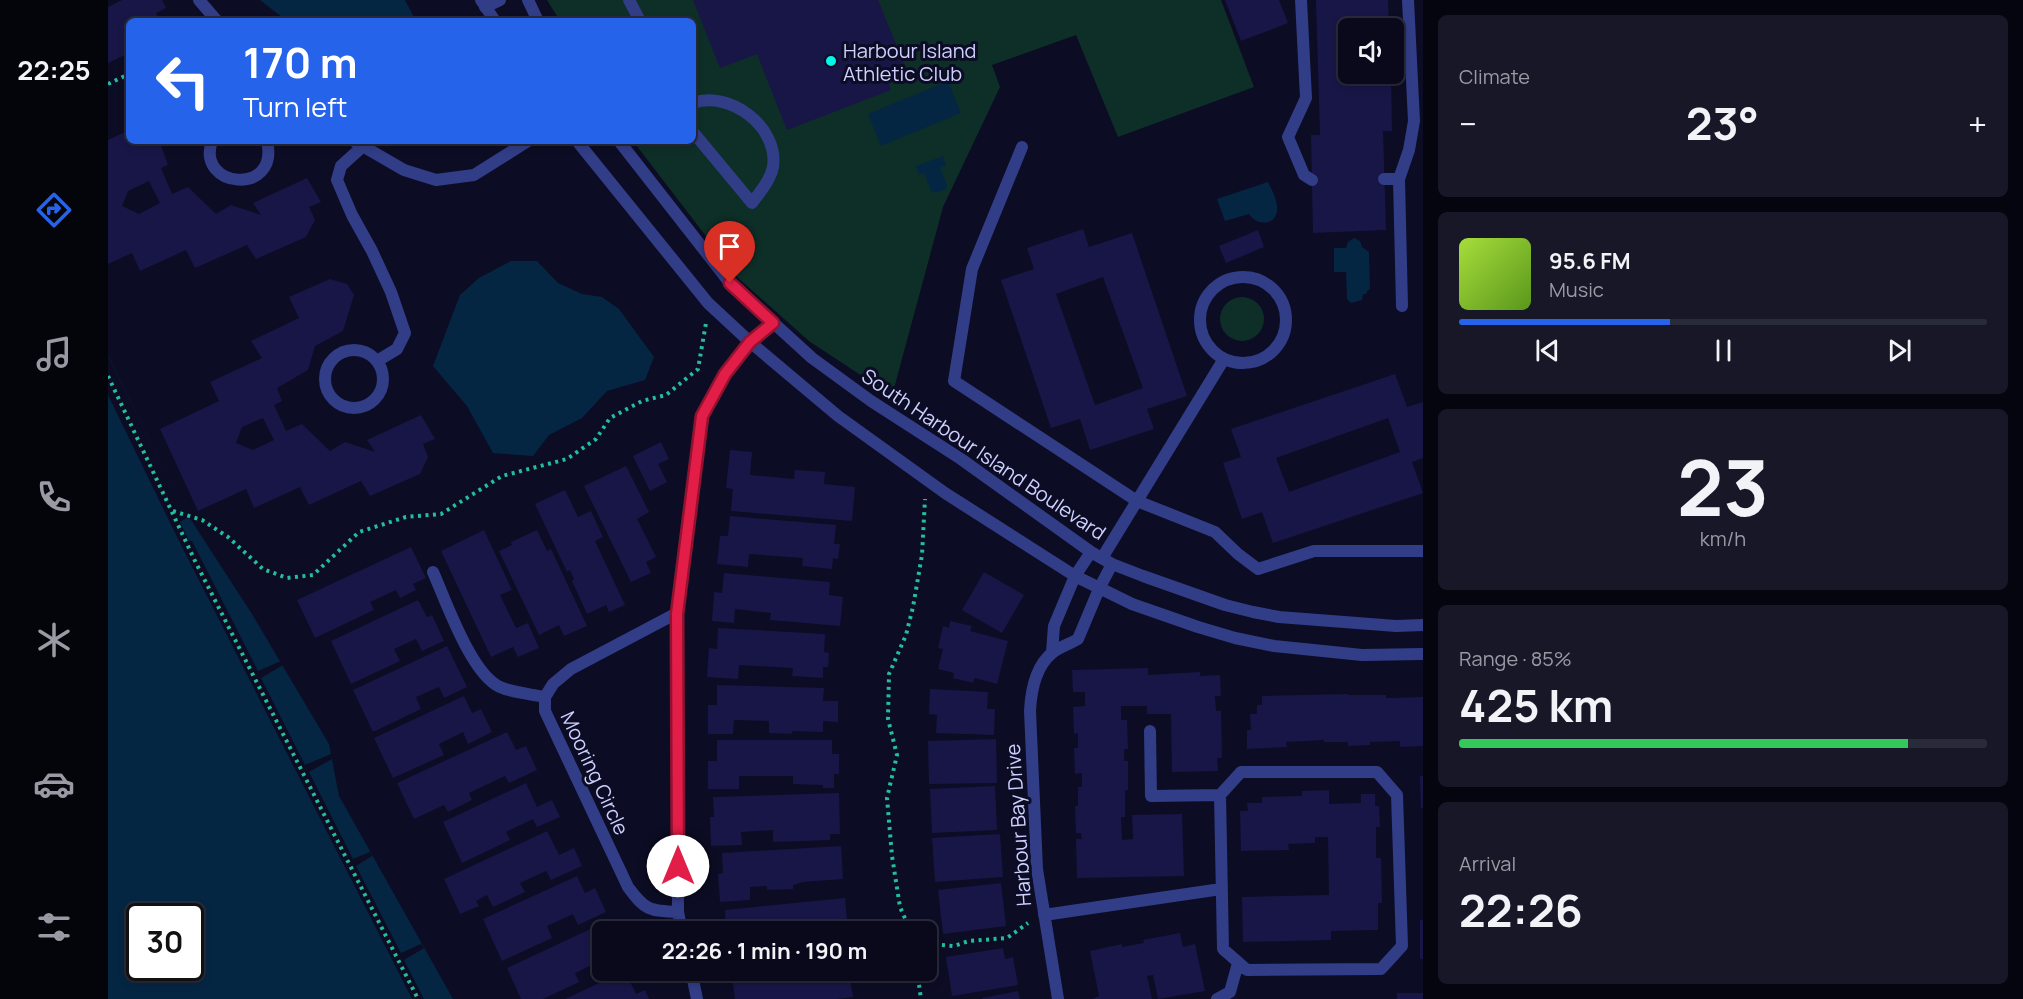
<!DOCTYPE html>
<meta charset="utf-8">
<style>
:root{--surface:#09091b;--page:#171728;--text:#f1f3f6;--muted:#999aa3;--line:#292a3a;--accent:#2563eb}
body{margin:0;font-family:Manrope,sans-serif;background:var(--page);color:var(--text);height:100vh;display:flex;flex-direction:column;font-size:22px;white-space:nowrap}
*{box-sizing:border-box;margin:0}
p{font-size:20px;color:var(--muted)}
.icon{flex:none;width:33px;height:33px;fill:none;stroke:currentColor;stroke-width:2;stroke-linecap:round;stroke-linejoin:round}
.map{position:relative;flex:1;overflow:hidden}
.side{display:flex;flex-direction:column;gap:15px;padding:15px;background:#05050f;width:600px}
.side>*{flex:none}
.banner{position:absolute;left:18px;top:18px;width:570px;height:126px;border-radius:9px;box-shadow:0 3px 9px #0003,0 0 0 2px var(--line);background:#2563eb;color:#fff;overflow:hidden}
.tools{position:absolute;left:1230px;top:18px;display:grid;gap:12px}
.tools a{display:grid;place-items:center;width:66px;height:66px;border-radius:9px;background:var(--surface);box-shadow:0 3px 9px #0003,0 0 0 2px var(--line);font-size:30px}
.speed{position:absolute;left:18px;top:903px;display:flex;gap:12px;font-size:30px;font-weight:700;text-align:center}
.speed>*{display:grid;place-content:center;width:78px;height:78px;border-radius:50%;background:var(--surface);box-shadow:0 3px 9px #0003,0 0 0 2px var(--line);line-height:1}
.speed .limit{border:3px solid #111;border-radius:9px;background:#fff;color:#111}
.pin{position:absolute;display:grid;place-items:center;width:51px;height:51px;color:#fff;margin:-62px -26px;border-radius:50% 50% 50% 0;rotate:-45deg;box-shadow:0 0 6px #0007}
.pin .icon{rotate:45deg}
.me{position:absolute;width:66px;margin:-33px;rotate:0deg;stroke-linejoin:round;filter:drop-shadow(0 0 4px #0008)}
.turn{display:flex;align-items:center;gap:21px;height:126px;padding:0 18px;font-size:27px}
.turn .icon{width:78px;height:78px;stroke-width:2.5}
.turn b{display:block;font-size:42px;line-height:51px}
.big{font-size:45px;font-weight:700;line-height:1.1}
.side .card{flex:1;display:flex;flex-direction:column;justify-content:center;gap:9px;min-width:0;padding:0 21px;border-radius:9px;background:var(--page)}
.side .dial{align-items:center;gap:0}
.dial b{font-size:78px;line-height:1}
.song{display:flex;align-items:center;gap:18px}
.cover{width:72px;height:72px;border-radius:9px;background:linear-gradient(135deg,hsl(80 70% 55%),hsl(90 70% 35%))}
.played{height:6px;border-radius:3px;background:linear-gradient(90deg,var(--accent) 40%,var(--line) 40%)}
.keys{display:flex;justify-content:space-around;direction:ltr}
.heat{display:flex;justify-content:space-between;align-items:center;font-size:33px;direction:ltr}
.charge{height:9px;border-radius:4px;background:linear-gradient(90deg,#34c759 85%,var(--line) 0)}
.trip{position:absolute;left:484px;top:921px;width:345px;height:60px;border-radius:9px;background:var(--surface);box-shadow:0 3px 9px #0003,0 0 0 2px var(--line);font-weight:700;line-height:60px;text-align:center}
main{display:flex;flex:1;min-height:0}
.menu{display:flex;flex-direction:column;width:108px;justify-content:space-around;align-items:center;background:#04040b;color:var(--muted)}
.menu .icon{width:42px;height:42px}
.menu .selected{color:var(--accent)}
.menu b{font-size:27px;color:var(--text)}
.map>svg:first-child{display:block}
</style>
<main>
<nav class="menu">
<b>22:25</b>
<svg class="icon selected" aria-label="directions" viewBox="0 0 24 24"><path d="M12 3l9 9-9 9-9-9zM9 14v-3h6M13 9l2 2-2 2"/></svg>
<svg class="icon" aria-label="music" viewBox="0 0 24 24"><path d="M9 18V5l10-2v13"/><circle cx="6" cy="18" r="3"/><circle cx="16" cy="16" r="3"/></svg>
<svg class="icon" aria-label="phone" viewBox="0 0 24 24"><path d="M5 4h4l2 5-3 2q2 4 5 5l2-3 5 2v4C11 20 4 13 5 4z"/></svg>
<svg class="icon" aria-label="climate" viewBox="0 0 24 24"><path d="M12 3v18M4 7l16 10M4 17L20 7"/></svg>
<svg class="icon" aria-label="car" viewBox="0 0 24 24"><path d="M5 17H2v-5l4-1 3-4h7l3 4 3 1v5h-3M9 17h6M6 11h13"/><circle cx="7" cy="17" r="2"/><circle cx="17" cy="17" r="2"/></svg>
<svg class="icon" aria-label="filters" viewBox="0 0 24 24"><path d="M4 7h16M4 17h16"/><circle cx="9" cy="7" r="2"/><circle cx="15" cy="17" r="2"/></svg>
</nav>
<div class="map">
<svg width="1315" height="999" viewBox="0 0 1315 999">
<rect width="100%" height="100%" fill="#0c0c24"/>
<!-- green -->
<path fill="#0e2e28" d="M439,0h674l33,87 -136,50 -42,-102 -84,30 8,22 -57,120 -51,189 -83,-55 -71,-63 -105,-137h60v-120h-133z
M1112 319a22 22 0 1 1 44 0a22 22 0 1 1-44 0Z"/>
<!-- water -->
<path fill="#052643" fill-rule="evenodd" d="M152,0h145l11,21h-129z
M840,81l13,32 -80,33 -13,-32z
M835,156l3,9 -6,3 7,17 -1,4 -10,4 -5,-2 -7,-18 -5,2 -3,-9z
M1160,182c4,8 10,19 9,28 -1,17 -22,15 -28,4l-24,7 -8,-22z
M1246,238l6,3 2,6 7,5 1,37 -3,2 -1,3h-3l-1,6 -11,3 -4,-4 -1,-27h-12v-24h12l2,-6z
M403,261h26l21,22 24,11 20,3 17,12 35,48 -9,23 -38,11 -25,27 -33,17 -16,21 -40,-3 -26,-47 -34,-40 27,-71 19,-17z
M0,355l79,163 4,2 61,94 77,130 10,52 114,203h-345zM32,916h50v52h-50z"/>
<!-- pier -->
<path fill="#0c0c24" d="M0,356l79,162 -7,4 9,19h3l66,130 23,-10 2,4 -22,13 44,87 26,-11 1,5 -23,13 44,87 17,-7 2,4 -16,10 45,87 20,-9 3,4 -20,12 20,39h-12l-234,-460 -70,-144z"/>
<!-- building -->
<path fill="#181646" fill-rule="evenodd" d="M14,0h40l4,8 -10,5 4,8h-31v32l-21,10v-56z
M585,0h185l28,69 -20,8 5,13 -104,40 -30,-76 -37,14z
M1117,0h54l9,23 -47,18z
M1208,0h72l1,28h-41v46h43l1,57h-9l3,99 -73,3 -2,-98h9z
M21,130v11h40l-8,4 7,20 -7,3 11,26 16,-7 28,27 15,-9 30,10 -8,-12 54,-25 14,24 -12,5 6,13 -9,17 -50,22 -9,-14 -52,23 -9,-18 -46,21 -8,-18 -24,11v-124zM41,181l11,22 -21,11 -17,-8 6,-15z
M975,229l6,18 43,-14 55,163 -40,13 7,20 -64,21 -10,-31 -29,9 -50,-148 33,-11 -7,-21zM995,277l40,111 -48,17 -39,-111z
M1150,230l6,17 -38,16 -7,-17z
M222,279l17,5 7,11 -11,36 -28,15 -7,24 -31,18 5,13 -8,4 12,26 16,-7 28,27 15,-9 30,10 -8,-12 54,-25 14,24 -12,5 5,13 -8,17 -50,22 -9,-15 -52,24 -9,-18 -46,21 -8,-19 -48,22 -38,-82 59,-28 -9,-19 52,-24 -11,-17 48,-23 -10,-21zM155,418l11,22 -21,10 -17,-7 6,-16z
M1287,374l12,33 16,-5v56l-11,4 11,31 -150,50 -11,-31 -20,7 -19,-56 18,-6 -10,-28zM1280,418l12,34 -111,40 -13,-34z
M553,442l8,17 -11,5 9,18 -17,9 -17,-35z
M622,450l22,2 -2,23 44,4 1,-9 30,2 -1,12 31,3 -3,34 -121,-10 2,-22 -7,-1z
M518,466l23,46 -12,7 19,38 -10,5 5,11 -20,9 -47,-96z
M457,490l13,27 13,-6 12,26 -8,4 30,64 -16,7 -3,-7 -19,9 -15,-33 2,-2 -4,-9 -3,2 -32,-68z
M622,516l106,9 -2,19h6l-2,15 -5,-1 -1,11 -30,-3 1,-8 -54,-4 -1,13 -31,-3 3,-28h8z
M376,530l28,60 -12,5 16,33 12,-5 11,25 -21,9 -5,-10 -22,10 -50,-106z
M429,530l10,21 4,-2 36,77 -23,10 -5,-11 -20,10 -40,-84 13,-6 -1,-3z
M303,547l15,31 -13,6 3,6 -16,8 -4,-8 -26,12 4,8 -59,28 -18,-38z
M876,572l40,23 -22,38 -40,-23z
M616,573l106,9 -1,13 14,2 -3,29 -70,-6 1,-7 -36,-4 -1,14 -22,-2 2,-29 8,1z
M310,600l9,17 5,-2 12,26 -22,10 -6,-12 -22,10 6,12 -49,23 -20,-43z
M842,621l22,5 -2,5 38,10 -11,43 -22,-6 -2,5 -20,-5 1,-5 -16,-4 5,-20 -5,-1 5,-22 6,2z
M610,628l107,6 -1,18 5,1 -1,14h-5v11l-31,-2 1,-8 -54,-3 -1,14 -31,-2 2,-29 8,1z
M339,646l20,41 -23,11 -5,-11 -23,10 5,12 -48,23 -20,-42z
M1040,668v7l52,-3v4l20,-1 1,21h-6l1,15h5l1,47h-5l1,13 -46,1 -1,-58h-24v-8h-26v14h6l1,29h-4v12h4v29h-3v27h-4l1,23 11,-1 -1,-24 50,-1 2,62 -107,2 -1,-39h6l-1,-6h-5l-1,-27h3v-19h4v-14l-7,1 -1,-26h4v-15l-4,1 -1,-27 12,-1v-14h-12l-1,-22z
M609,685l107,3 -1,13h15v21l-15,-1v11l-31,-1v3l-23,-1v-12l-35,-1 -1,14h-25v-29h9z
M822,689l58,3 -1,17h8l-1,26 -58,-2 1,-18 -8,-1z
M1240,694v1h38v3l37,-1v49l-23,1v-6l-30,1v3l-22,1v-4h-24v-2l-38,2 1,5 -40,2v-19h4l-1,-16h7v-9h5v-9z
M356,696l8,17 9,-4 11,23 -24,12 -5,-12 -24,12 5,11 -51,23 -19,-40z
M399,732l9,18 10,-4 11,24 -28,13 -4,-7 -36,17 3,7 -24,12 -4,-7 -30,14 -17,-36z
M888,739l1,44 -68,1 -1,-43z
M609,740h115v14h7v20h-5v14h-11v-3l-30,-1v-8h-54v13h-31v-28h9z
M1312,776h3v32h-2z
M418,783l11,24 15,-7 8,17 -23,10 -4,-8 -27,13 4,8 -48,23 -19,-41z
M887,786l2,44 -65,3 -2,-44z
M1221,790v14l32,-1v-9h14v12h4l1,21h-4v31h5l1,45h-4v27l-47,1v9l-88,2 -1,-45 87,-2 -1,-58h-13v6l-27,1 1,6 -48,1 -1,-40h8l-1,-8h15v-6l40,-1v-5z
M731,793l1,41h-10v6l-57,2v-12l-32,2 1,13 -31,1 -1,-29h4l-1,-20z
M439,831l12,24 15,-7 8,18 -31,14 -5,-9 -26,12 5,9 -32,15 -6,-12 -11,6 3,5 -19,8 -16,-35z
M892,834l3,43 -68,5 -3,-44z
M733,846l2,33 -40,3 -10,3v4l-26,1v-4l-17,1v13l-30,2 -2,-28 5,-1 -1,-20z
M469,876l8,17 10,-5 11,24 -28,13 -5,-11 -26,12 5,12 -50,23 -19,-42z
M893,883l5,43 -63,8 -5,-44z
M737,898l3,34h-131v-2l9,-1 -1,-19z
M1312,920h3v39h-3z
M493,924l3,8 -1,36 -3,-7 -25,12 4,9 -36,17h-22l-14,-31z
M1072,933l3,14 12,-3 10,47 -47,8 -5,-24 -6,1 5,23h-60l7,-3 -9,-45 32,-7v3l22,-4 -1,-3z
M895,948l2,11 8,-2 5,28 -66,11 -6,-39z
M623,970h106l1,5 11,-2 4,24 -16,2h-102z
M517,971l11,23 9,-4 4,9h-84z
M910,991l2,8h-38v-1z
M1289,993h26v6h-26z"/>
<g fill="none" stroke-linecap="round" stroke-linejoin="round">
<!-- path -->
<path stroke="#23be9b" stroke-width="4" stroke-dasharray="3 4.5" stroke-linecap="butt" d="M0,84l21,-10
M0,376l87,185 223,438
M65,511l29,9 26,17 35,32 24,9 26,-3 46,-43 47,-15 35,-3 61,-38 65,-17 29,-20 14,-21 32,-17 24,-6 32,-26 8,-46
M803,932l-11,-25 -8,-51 -5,-58 10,-43 -9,-36 1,-45 17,-39 7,-28 9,-52 3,-56
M819,944l27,2 15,-5 38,-3 21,-15
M809,970l4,29"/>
<!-- lane -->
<path stroke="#323d87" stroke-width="12" d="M521,0l11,21
M1193,0l5,98 -18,39 16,38 8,5
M377,7l15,-7
M585,103c37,-13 86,24 80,64 -3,14 -13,25 -21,36l-59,-71
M104,141c-17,47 68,56 55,0
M254,147l-21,19 -4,14 15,35 20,36 19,41 14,41 -8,16 -20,12
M914,147l-50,122 -18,112 183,120 78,31 23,22 20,15 56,-18h109
M1276,179h15
M1092 320a43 43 0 1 1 86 0a43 43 0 1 1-86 0Z
M1294,306l-3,-127 10,-29 5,-29 -6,-121
M217 379a29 29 0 1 1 58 0a29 29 0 1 1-58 0Z
M994,558l122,-199
M325,572c13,29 38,102 67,115 13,6 31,7 45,10"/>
<!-- street -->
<path stroke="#323d87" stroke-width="12" d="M91,0l18,21
M373,0l14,21
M420,0l10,21
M246,141l50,29 32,10 38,-5 54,-34
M469,141l131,162 42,39 88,74 107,77 130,83 57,28 66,23 37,11 39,8 88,9 61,-1
M511,141l111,142 82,75 59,43 90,58 130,93 21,12 31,12 82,29 28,7 26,5 117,9 27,-1
M569,613l-106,56 -18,15 -8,13v14l83,176c17,23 21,24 50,25
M944,652l2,-26 21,-50 16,-24
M1042,731l1,65 69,-1
M1133,772h136l20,23 5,151 -21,23 -134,1 -24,-21 -3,-154z
M936,915l177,-26
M574,932l-4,-20 -1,-299 25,-197 23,-42 25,-32 23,-19
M583,970l6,29
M950,999l-21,-130 -7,-158c1,-20 5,-44 22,-58 7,-6 18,-9 26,-14l21,-50 13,-25
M1109,999l13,-7 8,-29"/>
</g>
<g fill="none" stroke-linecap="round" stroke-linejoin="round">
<!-- route casing -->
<g stroke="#92132f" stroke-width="15">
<path id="route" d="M570,866l-1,-252 25,-198 23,-42 25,-32 23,-19 -43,-40"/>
</g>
<!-- route -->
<use href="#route" stroke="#e11d48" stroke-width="10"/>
</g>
<!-- markers -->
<circle fill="#00f9e8" stroke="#0c0c24" stroke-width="2" cx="723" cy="61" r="6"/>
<g text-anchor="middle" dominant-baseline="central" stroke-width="6" stroke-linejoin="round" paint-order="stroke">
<!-- poi labels -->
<g font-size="20" fill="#ced1ff" stroke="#0c0c24" text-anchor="start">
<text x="735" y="50">Harbour Island<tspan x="735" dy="23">Athletic Club</tspan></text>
</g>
<!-- street labels -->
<g font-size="20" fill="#ced1ff" stroke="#0c0c24">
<text transform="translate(876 454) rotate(34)">South Harbour Island Boulevard</text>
<text transform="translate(487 773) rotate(65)">Mooring Circle</text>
<text transform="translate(910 825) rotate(-94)">Harbour Bay Drive</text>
</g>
</g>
</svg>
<div class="tools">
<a><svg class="icon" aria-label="sound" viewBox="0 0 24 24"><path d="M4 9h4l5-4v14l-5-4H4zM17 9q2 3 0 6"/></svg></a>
</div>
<div class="speed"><div class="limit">30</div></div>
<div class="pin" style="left:622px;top:283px;background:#d93025"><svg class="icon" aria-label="arrive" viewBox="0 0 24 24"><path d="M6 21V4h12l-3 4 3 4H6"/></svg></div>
<svg class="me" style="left:570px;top:866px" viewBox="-20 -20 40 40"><circle r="19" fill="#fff"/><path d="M0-13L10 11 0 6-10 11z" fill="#e11d48"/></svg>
<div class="trip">22:26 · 1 min · 190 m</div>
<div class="banner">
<div class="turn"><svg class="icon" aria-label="left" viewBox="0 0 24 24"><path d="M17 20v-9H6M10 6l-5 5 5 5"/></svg><div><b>170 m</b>Turn left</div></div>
</div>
</div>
<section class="side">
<div class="card"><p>Climate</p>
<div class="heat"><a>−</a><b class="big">23°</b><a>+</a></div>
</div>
<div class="card">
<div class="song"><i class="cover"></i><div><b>95.6 FM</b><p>Music</p></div></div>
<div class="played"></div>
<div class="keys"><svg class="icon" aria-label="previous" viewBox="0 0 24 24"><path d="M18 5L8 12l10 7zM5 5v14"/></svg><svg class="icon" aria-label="pause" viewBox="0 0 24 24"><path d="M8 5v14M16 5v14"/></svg><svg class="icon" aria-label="next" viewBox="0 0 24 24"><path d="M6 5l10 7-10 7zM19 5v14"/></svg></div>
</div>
<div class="card dial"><b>23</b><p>km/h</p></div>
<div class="card"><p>Range · 85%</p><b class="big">425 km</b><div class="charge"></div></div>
<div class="card"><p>Arrival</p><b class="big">22:26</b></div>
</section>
</main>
